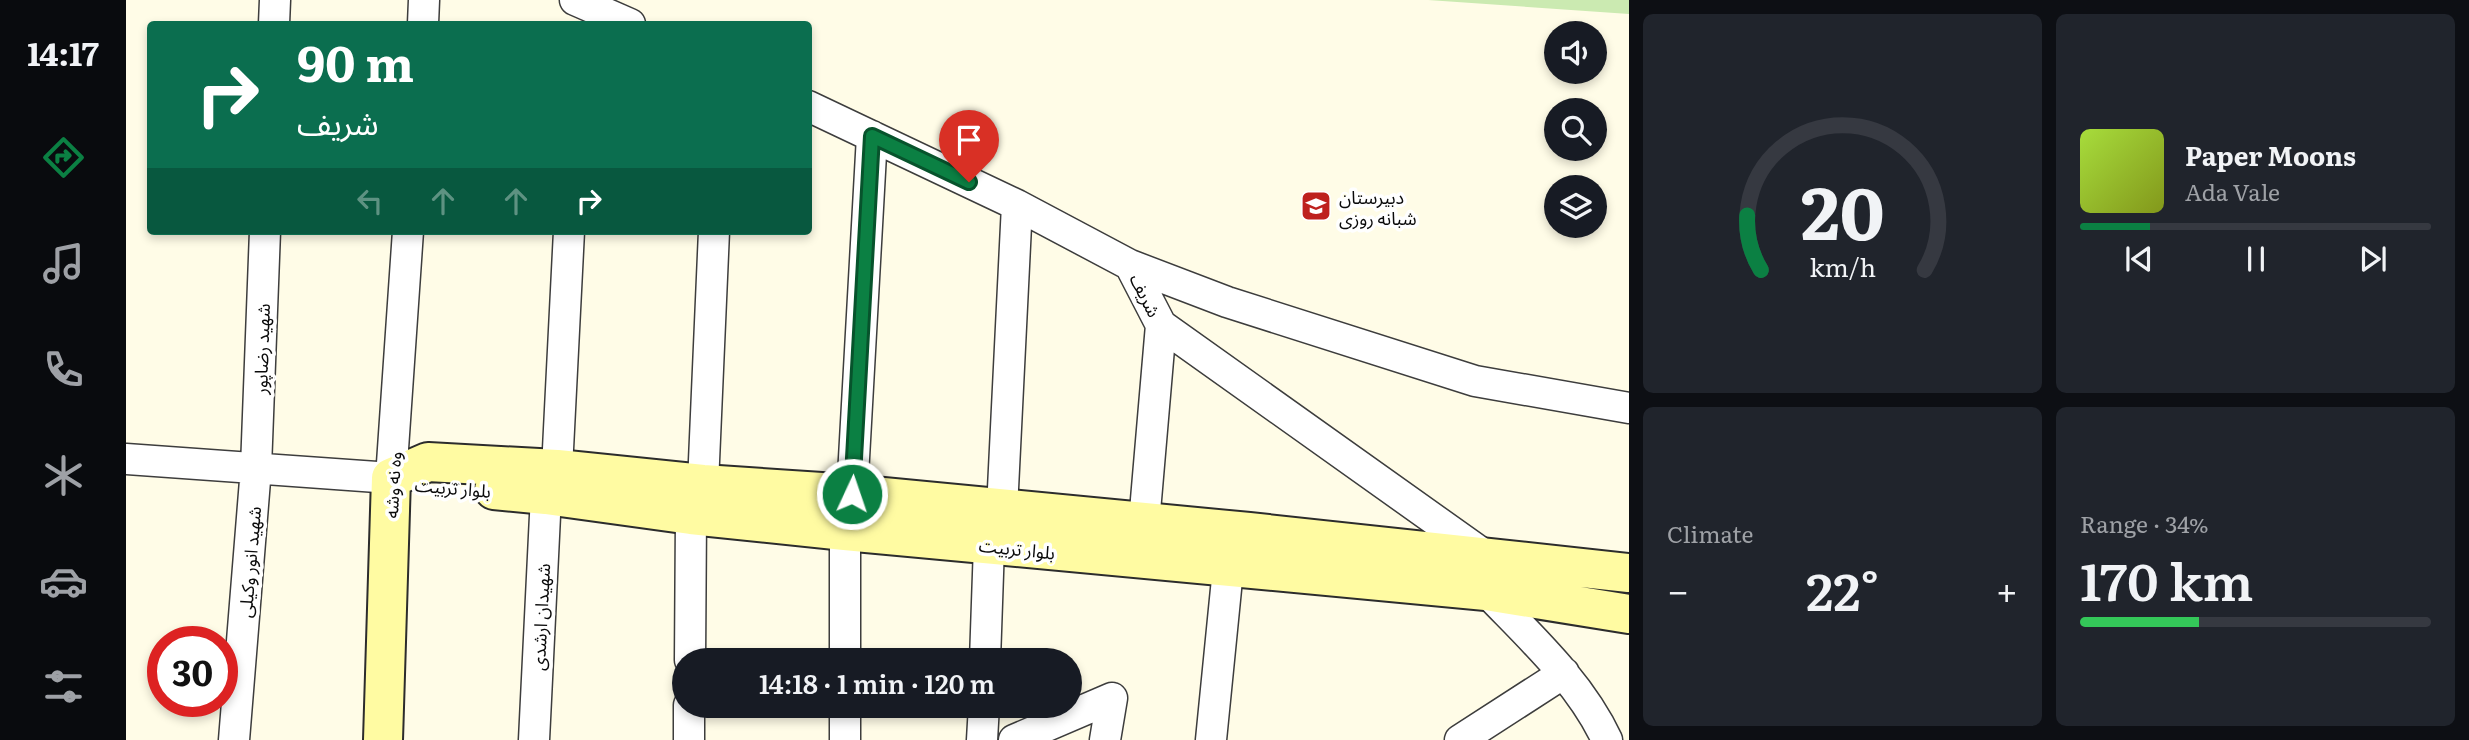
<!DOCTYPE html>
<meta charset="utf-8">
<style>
:root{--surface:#171b24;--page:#20242c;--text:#f1f3f6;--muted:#9ea1a6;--line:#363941;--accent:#0b8043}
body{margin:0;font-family:Literata,"Noto Sans Arabic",serif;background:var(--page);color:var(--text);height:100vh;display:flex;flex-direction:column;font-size:26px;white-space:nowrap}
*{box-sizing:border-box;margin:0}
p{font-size:23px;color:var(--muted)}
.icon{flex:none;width:38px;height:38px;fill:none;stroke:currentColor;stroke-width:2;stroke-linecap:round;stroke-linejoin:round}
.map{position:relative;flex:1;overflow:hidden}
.side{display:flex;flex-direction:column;gap:14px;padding:14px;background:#0d0f14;width:840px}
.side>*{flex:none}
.guide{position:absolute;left:21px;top:21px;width:665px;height:214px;border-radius:7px;box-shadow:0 4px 10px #0003;background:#0b6e4f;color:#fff;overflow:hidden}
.controls{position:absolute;left:1418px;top:21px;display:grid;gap:14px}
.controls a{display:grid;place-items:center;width:63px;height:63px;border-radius:50%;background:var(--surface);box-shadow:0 4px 10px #0003;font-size:35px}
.speed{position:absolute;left:21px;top:626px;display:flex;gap:14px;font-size:35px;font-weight:700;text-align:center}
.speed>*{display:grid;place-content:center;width:91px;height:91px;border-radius:50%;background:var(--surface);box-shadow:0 4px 10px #0003;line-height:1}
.speed .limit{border:10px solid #d22;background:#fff;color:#111}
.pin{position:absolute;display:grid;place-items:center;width:60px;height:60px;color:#fff;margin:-72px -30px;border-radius:50% 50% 50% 0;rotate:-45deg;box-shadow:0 0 7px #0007}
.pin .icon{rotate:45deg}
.me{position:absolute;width:77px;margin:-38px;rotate:3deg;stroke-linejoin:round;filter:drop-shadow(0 0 5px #0008)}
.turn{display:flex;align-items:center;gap:24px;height:147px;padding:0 35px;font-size:32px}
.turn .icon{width:91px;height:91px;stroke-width:2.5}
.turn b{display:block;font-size:49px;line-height:60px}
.lanes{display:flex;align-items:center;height:66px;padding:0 35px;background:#0003;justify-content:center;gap:35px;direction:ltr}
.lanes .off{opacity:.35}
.big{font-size:52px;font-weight:600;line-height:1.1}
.side .widget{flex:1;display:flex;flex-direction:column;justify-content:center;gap:10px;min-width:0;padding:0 24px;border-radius:10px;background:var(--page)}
.side .dial{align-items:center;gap:0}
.dial svg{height:182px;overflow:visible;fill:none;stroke:var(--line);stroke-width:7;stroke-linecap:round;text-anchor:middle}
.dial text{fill:var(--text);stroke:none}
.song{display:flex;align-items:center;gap:21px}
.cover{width:84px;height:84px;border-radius:10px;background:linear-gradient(135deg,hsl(80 70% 55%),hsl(70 70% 35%))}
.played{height:7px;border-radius:4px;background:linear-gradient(90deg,var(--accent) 20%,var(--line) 20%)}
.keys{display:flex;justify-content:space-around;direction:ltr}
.heat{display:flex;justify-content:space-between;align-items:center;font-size:38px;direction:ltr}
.charge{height:10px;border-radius:5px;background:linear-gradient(90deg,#34c759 34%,var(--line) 0)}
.side .tiles{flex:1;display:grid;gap:14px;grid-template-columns:repeat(2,1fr)}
.trip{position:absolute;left:546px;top:648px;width:410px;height:70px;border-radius:35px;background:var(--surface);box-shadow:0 4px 10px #0003;font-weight:600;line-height:70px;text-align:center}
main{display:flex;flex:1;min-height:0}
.dock{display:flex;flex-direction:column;width:126px;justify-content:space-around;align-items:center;background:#090b0e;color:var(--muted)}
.dock .icon{width:49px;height:49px}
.dock .selected{color:var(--accent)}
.dock b{font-size:32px;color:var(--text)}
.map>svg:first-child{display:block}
</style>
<main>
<nav class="dock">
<b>14:17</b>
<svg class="icon selected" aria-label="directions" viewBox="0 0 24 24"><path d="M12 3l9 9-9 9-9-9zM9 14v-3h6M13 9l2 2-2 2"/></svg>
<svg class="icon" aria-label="music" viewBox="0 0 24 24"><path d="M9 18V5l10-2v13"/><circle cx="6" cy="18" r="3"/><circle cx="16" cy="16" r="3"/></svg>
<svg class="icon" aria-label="phone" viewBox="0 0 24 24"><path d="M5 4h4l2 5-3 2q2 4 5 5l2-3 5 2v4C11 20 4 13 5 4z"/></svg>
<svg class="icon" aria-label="climate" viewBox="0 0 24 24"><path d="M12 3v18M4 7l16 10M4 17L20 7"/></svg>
<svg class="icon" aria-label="car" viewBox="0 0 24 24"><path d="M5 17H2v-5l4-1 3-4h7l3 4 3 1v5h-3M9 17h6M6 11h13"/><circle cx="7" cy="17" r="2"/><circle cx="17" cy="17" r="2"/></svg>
<svg class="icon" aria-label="filters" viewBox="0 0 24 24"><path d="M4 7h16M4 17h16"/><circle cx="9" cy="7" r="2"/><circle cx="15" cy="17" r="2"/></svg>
</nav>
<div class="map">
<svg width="1503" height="740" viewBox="0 0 1503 740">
<rect width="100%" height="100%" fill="#fffce7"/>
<!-- green -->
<path fill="#cbeab1" d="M1302,0h201v14z"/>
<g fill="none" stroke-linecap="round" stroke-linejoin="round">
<!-- street casing -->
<g stroke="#3d3d3d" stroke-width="33">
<path id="street" d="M449,0l55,24
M148,24l1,-24
M297,24l1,-24
M682,106l209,99 113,60 31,60 326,232
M1004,265l97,37 248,79 154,27
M0,459l265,19 17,-247
M431,469l12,-238
M577,484l11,-253
M726,494l20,-358
M876,509l15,-304
M1018,523l17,-198
M1360,591c44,46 94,91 121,149
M564,660l1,-145
M719,660v-129
M859,660l4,-115
M108,740l22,-272 9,-237
M408,740l12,-245
M563,740v-35
M719,740v-35
M856,740l2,-35
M888,740l98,-42
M979,740l7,-42
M1085,740l17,-171
M1334,740l104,-67"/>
</g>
<!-- secondary casing -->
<g stroke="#2c2c2c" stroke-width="42">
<path id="secondary" d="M265,478l37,-16 129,7 146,15 149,10 397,38 380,41
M368,490l52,5 145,20 154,16 641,60 143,23
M257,740l8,-262"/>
</g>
<!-- street -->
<use href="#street" stroke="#fff" stroke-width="30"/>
<!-- secondary -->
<use href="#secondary" stroke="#fffba2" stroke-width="38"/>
</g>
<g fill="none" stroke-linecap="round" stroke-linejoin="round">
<!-- route casing -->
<g stroke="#07532c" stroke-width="18">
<path id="route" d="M726,494l20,-358 97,46"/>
</g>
<!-- route -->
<use href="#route" stroke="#0b8043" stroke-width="12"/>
</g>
<!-- icons -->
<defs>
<g id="school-square" transform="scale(1.575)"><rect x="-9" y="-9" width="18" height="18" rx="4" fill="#be211e" stroke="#fff"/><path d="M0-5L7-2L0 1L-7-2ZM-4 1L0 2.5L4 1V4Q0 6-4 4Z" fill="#fff"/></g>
</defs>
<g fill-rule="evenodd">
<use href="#school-square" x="1190" y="206"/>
</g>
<g text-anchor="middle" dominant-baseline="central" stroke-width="7" stroke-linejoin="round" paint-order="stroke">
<!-- poi labels -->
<g font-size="18" fill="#0a0a0a" stroke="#fff" text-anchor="start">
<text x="1213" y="196">دبیرستان<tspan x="1213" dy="21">شبانه روزی</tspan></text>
</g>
<!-- street labels -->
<g font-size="18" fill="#0a0a0a" stroke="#fff">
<text transform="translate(1020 295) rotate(63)">شریف</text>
<text transform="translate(135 349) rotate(-88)">شهید رضاپور</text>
<text transform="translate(266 485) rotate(-87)">وه نه وشه</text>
<text transform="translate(327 487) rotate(5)">بلوار تربیت</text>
<text transform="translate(891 548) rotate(6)">بلوار تربیت</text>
<text transform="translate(123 562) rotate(-85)">شهید انور وکیلی</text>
<text transform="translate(414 617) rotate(-87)">شهیدان ارشدی</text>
</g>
</g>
</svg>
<div class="controls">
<a><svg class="icon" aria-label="sound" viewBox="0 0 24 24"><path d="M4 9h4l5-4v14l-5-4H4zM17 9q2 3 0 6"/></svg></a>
<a><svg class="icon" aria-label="search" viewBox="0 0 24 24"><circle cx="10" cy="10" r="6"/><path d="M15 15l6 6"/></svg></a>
<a><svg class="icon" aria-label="layers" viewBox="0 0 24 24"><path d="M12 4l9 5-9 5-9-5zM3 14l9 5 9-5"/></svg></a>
</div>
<div class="speed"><div class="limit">30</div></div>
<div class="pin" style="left:843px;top:182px;background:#d93025"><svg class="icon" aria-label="arrive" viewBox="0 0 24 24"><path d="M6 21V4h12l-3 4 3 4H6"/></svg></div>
<svg class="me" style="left:726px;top:494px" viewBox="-20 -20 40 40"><circle r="17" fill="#0b8043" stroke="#fff" stroke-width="3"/><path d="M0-11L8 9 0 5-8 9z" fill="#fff"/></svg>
<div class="trip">14:18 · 1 min · 120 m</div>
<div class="guide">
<div class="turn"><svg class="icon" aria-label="right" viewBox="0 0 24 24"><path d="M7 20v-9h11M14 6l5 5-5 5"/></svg><div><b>90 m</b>شریف</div></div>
<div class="lanes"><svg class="icon off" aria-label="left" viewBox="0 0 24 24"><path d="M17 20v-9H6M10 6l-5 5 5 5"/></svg><svg class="icon off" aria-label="ahead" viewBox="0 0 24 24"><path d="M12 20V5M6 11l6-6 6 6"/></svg><svg class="icon off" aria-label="ahead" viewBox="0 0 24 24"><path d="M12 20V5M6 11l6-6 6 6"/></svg><svg class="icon" aria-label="right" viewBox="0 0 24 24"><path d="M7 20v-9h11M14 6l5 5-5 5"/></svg></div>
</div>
</div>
<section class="side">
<div class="tiles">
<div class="widget dial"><svg viewBox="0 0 100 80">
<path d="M14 69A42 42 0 1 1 86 69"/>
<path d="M14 69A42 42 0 0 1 8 45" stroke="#0b8043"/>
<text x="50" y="56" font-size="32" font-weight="700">20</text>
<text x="50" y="72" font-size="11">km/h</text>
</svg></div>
<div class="widget">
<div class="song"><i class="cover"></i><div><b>Paper Moons</b><p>Ada Vale</p></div></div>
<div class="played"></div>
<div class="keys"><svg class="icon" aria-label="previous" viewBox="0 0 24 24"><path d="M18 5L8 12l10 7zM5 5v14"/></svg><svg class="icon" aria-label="pause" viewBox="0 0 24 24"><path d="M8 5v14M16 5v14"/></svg><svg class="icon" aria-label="next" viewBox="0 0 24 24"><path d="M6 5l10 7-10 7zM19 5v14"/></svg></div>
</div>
<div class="widget"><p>Climate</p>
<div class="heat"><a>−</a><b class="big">22°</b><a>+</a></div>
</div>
<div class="widget"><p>Range · 34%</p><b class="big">170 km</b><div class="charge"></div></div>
</div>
</section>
</main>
